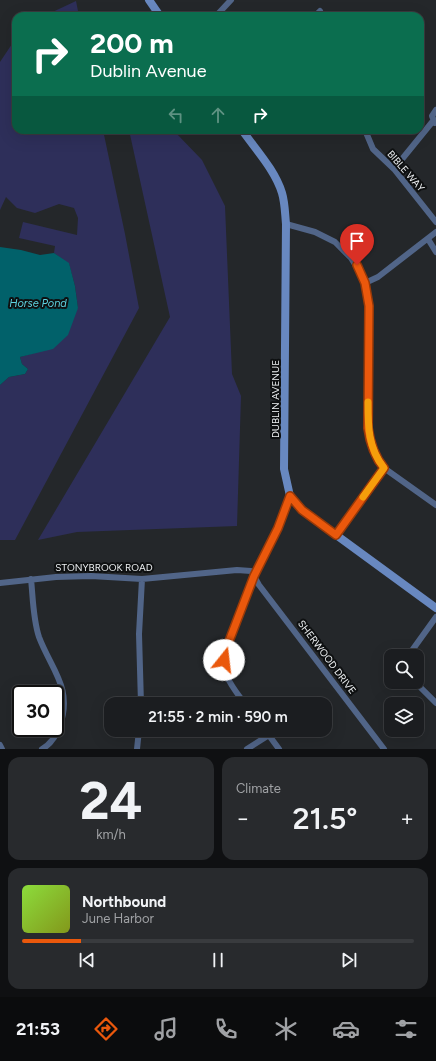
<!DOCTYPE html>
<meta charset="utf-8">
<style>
:root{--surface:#1b1d20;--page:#282a2d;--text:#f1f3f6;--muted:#a0a2a5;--line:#393b3e;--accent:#ea580c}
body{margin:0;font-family:Figtree,sans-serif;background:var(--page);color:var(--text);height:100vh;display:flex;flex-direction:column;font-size:15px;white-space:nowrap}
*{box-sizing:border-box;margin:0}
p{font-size:13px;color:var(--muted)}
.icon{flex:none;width:22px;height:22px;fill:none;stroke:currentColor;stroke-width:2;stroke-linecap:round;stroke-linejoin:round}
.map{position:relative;height:749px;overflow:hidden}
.sheet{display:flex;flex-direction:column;gap:8px;padding:8px;background:#0f1012;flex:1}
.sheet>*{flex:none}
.hud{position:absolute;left:12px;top:12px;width:412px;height:122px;border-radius:12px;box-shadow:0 4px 16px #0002,0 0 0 1px var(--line);background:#0b6e4f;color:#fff;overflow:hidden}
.fabs{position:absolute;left:384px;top:649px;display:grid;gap:8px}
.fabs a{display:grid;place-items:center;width:40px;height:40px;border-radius:8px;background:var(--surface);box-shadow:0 4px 16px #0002,0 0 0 1px var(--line);font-size:20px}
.speed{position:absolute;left:12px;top:685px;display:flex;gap:8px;font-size:20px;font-weight:700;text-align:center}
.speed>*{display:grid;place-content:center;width:52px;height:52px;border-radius:50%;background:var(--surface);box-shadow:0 4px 16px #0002,0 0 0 1px var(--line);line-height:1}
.speed .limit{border:2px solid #111;border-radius:6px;background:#fff;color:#111}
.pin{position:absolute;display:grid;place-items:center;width:34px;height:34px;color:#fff;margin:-41px -17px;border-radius:50% 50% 50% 0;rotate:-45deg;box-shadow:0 0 4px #0007}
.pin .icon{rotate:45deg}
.me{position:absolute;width:44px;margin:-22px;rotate:16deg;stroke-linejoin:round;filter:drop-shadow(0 0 3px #0008)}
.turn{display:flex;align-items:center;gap:14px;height:84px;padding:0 12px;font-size:18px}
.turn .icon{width:52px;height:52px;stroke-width:2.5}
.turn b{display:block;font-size:28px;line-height:34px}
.lanes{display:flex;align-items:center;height:38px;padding:0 12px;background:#0003;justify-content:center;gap:20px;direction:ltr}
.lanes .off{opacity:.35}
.big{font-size:30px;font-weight:600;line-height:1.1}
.sheet .tile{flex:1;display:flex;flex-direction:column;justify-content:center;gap:6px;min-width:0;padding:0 14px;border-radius:12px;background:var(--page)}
.sheet .dial{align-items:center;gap:0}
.dial b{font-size:52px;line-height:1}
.song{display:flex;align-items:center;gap:12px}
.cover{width:48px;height:48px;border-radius:6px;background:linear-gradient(135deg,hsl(90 70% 55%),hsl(70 70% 35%))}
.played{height:4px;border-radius:2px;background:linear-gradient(90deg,var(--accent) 15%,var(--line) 15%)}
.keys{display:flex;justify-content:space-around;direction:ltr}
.heat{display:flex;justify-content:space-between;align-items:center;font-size:22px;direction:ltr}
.sheet .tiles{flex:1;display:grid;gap:8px;grid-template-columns:1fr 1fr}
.tile:last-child{grid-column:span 2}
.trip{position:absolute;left:104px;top:697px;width:228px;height:40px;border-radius:12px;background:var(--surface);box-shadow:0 4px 16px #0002,0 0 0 1px var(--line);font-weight:600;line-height:40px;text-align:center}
.tabs{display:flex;height:64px;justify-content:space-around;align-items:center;background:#0b0c0d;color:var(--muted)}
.tabs .icon{width:28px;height:28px}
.tabs .selected{color:var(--accent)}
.tabs b{font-size:18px;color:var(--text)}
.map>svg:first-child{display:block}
</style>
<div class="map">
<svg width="436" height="749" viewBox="0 0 436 749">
<rect width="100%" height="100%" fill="#24272a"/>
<!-- green -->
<path fill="#2e2f5a" d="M76,1l3,15h-35z
M16,38v92h87l22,104 14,74 -124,232h-15v-155l9,-8 16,-3 3,-5 -6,-5 -2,-7 14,-4 44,-45 -3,-22 -6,-22 -15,-11 1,-7 -36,-8 4,-16 54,13 1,-17 -4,-10 -15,-4 -24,9 -18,-5 -11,-11 -6,13v-148z
M129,130h48l-2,2 27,28 23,46 7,168 9,22 -4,130 -160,6 -39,8 132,-223z"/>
<!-- water -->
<path fill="#01616a" d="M0,247l21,3 19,5 14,-2 15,10 6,23 3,22 -10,27 -15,14 -33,8 2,7 6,5 -3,5 -16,3 -9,8z"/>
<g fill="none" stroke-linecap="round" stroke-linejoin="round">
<!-- street -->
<path stroke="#516588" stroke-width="6" d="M216,16l15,-16
M315,16l5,-5
M435,123l-3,-7 4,-6
M365,130l8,19 21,20 42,53
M394,169l39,-48
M286,224l29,8 20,10 16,16 10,16 4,9 4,23 -1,122c2,15 6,28 16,40l52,37
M428,239l8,13
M365,283l13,-6 58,-45
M336,535l48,-67
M31,579c2,19 2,40 8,58 12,32 34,51 21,88 -3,9 -9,19 -18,24
M0,583l56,-6 35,-1 51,3 95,-9 14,1 8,14 125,164
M408,656l28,-39
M415,682l21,21
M141,704l-2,-70 3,-55
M245,704c-14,-19 -24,-29 -20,-55l29,-73 24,-48 12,-32
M265,730l14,19
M0,745l2,4
M137,749l2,-19
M247,749l22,-14"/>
<!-- secondary -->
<path stroke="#6888c0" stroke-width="8" d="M149,0l11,16
M242,130c14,20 33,40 40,63 3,10 3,21 4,31l-2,245 6,27 12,14 134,98"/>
</g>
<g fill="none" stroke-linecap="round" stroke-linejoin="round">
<!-- route casing -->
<g stroke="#983908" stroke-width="10">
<path id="route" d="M224,660l2,-11 28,-73 24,-48 12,-32 12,14 34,25 48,-67c-10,-12 -14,-25 -16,-40l1,-122 -4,-23 -8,-18"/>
</g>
<!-- route -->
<use href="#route" stroke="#ea580c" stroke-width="7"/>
<!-- slow -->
<path stroke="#f59e0b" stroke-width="7" d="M363,497l21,-29c-16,-20 -16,-42 -16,-66"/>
</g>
<g text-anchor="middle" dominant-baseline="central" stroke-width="4" stroke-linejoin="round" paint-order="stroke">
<!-- street labels -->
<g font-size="10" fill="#eef1f3" stroke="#0e1011">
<text transform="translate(406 171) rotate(49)">BIBLE WAY</text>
<text transform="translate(275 399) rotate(-90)">DUBLIN AVENUE</text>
<text x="104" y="567">STONYBROOK ROAD</text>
<text transform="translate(327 657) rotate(53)">SHERWOOD DRIVE</text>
</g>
<!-- water labels -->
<g font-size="11" font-style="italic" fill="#5ed3e1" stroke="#0e1011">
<text x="38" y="303">Horse Pond</text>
</g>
</g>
</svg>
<div class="fabs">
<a><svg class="icon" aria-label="search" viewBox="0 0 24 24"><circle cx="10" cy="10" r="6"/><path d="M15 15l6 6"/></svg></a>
<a><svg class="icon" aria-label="layers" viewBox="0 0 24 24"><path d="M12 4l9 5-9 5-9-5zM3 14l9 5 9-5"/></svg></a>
</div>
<div class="speed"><div class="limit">30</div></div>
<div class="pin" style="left:357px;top:265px;background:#d93025"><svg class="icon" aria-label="arrive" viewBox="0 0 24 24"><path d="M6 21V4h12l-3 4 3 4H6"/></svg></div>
<svg class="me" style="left:224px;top:660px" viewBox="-20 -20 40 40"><circle r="19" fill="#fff"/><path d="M0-13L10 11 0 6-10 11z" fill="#ea580c"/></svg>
<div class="trip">21:55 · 2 min · 590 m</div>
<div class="hud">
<div class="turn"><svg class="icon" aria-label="right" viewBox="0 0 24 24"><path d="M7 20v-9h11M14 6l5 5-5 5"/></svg><div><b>200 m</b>Dublin Avenue</div></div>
<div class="lanes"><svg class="icon off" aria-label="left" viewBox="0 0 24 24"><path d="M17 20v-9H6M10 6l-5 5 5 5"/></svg><svg class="icon off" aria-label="ahead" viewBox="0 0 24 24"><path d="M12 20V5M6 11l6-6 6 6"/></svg><svg class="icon" aria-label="right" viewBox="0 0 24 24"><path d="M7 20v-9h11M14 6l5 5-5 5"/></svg></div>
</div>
</div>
<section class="sheet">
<div class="tiles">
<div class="tile dial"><b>24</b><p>km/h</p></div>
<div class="tile"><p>Climate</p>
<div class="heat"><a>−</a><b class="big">21.5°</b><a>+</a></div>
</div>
<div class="tile">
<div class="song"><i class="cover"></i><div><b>Northbound</b><p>June Harbor</p></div></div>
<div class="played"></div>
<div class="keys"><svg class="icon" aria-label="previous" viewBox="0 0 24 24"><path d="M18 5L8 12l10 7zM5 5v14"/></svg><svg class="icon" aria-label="pause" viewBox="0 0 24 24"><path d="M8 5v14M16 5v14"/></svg><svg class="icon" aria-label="next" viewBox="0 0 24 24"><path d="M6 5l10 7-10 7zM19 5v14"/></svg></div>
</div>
</div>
</section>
<nav class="tabs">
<b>21:53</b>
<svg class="icon selected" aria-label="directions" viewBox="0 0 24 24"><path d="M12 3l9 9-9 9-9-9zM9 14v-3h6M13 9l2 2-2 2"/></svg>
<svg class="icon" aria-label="music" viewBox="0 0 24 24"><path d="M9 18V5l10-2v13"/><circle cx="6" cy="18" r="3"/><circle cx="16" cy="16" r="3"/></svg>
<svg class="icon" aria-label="phone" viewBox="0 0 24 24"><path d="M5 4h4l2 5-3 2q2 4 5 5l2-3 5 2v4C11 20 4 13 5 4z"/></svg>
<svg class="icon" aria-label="climate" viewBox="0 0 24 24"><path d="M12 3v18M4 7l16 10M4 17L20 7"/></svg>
<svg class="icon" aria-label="car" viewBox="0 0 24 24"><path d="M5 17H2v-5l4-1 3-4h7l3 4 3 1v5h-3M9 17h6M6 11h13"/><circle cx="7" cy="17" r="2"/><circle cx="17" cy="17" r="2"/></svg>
<svg class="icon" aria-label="filters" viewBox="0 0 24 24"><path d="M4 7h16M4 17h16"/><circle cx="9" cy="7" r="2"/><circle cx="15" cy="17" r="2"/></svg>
</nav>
